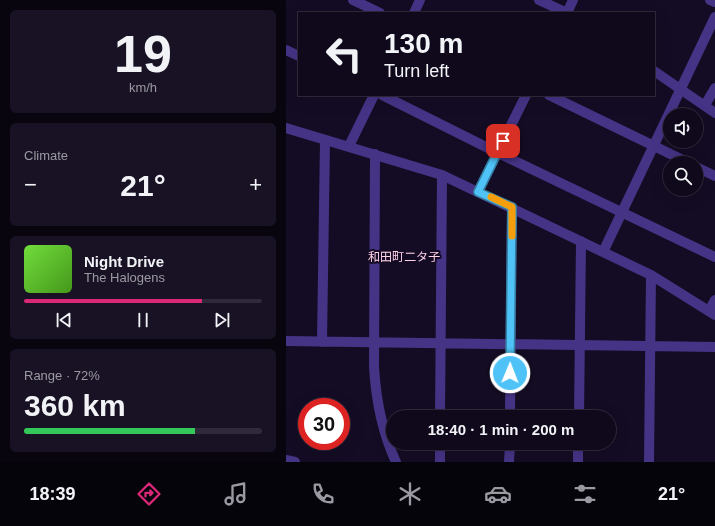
<!DOCTYPE html>
<meta charset="utf-8">
<style>
:root{--surface:#0f091b;--page:#181224;--text:#f1f3f6;--muted:#9b9aa3;--line:#2f2a3a;--accent:#db2777}
body{margin:0;font-family:Arial,"Noto Sans JP",sans-serif;background:var(--page);color:var(--text);height:100vh;display:flex;flex-direction:column;font-size:15px;white-space:nowrap}
*{box-sizing:border-box;margin:0}
p{font-size:13px;color:var(--muted)}
.icon{flex:none;width:22px;height:22px;fill:none;stroke:currentColor;stroke-width:2;stroke-linecap:round;stroke-linejoin:round}
.map{position:relative;flex:1;overflow:hidden}
.sheet{display:flex;flex-direction:column;gap:10px;padding:10px;background:#08050f;width:286px}
.sheet>*{flex:none}
.hud{position:absolute;left:12px;top:12px;width:357px;height:84px;border-radius:0px;box-shadow:0 4px 16px #0002,0 0 0 1px var(--line);background:#0f091b;color:var(--text);overflow:hidden}
.tools{position:absolute;left:377px;top:108px;display:grid;gap:8px}
.tools a{display:grid;place-items:center;width:40px;height:40px;border-radius:50%;background:var(--surface);box-shadow:0 4px 16px #0002,0 0 0 1px var(--line);font-size:20px}
.speed{position:absolute;left:12px;top:398px;display:flex;gap:8px;font-size:20px;font-weight:700;text-align:center}
.speed>*{display:grid;place-content:center;width:52px;height:52px;border-radius:50%;background:var(--surface);box-shadow:0 4px 16px #0002,0 0 0 1px var(--line);line-height:1}
.speed .limit{border:6px solid #d22;background:#fff;color:#111}
.pin{position:absolute;display:grid;place-items:center;width:34px;height:34px;color:#fff;margin:-17px;border-radius:8px;box-shadow:0 2px 6px #0006}
.me{position:absolute;width:44px;margin:-22px;rotate:1deg;stroke-linejoin:round;filter:drop-shadow(0 0 3px #0008)}
.turn{display:flex;align-items:center;gap:14px;height:84px;padding:0 20px;font-size:18px}
.turn .icon{width:52px;height:52px;stroke-width:2.5}
.turn b{display:block;font-size:28px;line-height:34px}
.big{font-size:30px;font-weight:600;line-height:1.1}
.sheet .card{flex:1;display:flex;flex-direction:column;justify-content:center;gap:6px;min-width:0;padding:0 14px;border-radius:6px;background:var(--page)}
.sheet .dial{align-items:center;gap:0}
.dial b{font-size:52px;line-height:1}
.song{display:flex;align-items:center;gap:12px}
.cover{width:48px;height:48px;border-radius:6px;background:linear-gradient(135deg,hsl(100 70% 55%),hsl(100 70% 35%))}
.played{height:4px;border-radius:2px;background:linear-gradient(90deg,var(--accent) 75%,var(--line) 75%)}
.keys{display:flex;justify-content:space-around;direction:ltr}
.heat{display:flex;justify-content:space-between;align-items:center;font-size:22px;direction:ltr}
.charge{height:6px;border-radius:3px;background:linear-gradient(90deg,#34c759 72%,var(--line) 0)}
.trip{position:absolute;left:100px;top:410px;width:230px;height:40px;border-radius:20px;background:var(--surface);box-shadow:0 4px 16px #0002,0 0 0 1px var(--line);font-weight:600;line-height:40px;text-align:center}
.dock{display:flex;height:64px;justify-content:space-around;align-items:center;background:#06040b;color:var(--muted)}
.dock .icon{width:28px;height:28px}
.dock .active{color:var(--accent)}
.dock b{font-size:18px;color:var(--text)}
main{display:flex;flex:1;min-height:0}
.map>svg:first-child{display:block}
</style>
<main>
<section class="sheet">
<div class="card dial"><b>19</b><p>km/h</p></div>
<div class="card"><p>Climate</p>
<div class="heat"><a>−</a><b class="big">21°</b><a>+</a></div>
</div>
<div class="card">
<div class="song"><i class="cover"></i><div><b>Night Drive</b><p>The Halogens</p></div></div>
<div class="played"></div>
<div class="keys"><svg class="icon" aria-label="previous" viewBox="0 0 24 24"><path d="M18 5L8 12l10 7zM5 5v14"/></svg><svg class="icon" aria-label="pause" viewBox="0 0 24 24"><path d="M8 5v14M16 5v14"/></svg><svg class="icon" aria-label="next" viewBox="0 0 24 24"><path d="M6 5l10 7-10 7zM19 5v14"/></svg></div>
</div>
<div class="card"><p>Range · 72%</p><b class="big">360 km</b><div class="charge"></div></div>
</section>
<div class="map">
<svg width="429" height="462" viewBox="0 0 429 462">
<rect width="100%" height="100%" fill="#140c24"/>
<g fill="none" stroke-linecap="round" stroke-linejoin="round">
<!-- street -->
<path stroke="#453486" stroke-width="10" d="M67,0l27,13
M253,0l28,13
M424,0l5,2
M128,13l6,-13
M281,13l6,-13
M0,50l13,6
M368,71l61,42
M96,95l116,58 217,104
M263,95l140,68
M419,105l10,-17
M0,128l156,47 209,100 64,40
M63,146l25,-51
M89,154l-1,213c2,33 8,65 22,95
M410,167l19,9
M192,192l48,-97
M317,252l112,-235
M423,311l6,-11
M0,341l429,6
M36,342l3,-202
M154,417l2,-242
M224,417l2,-210
M293,417l2,-176
M154,443v19
M0,460l9,2
M223,462l1,-19
M292,462v-19
M363,462l2,-187"/>
</g>
<g fill="none" stroke-linecap="round" stroke-linejoin="round">
<!-- route casing -->
<g stroke="#337fa1" stroke-width="10">
<path id="route" d="M217,141l-25,51 34,15 -2,166"/>
</g>
<!-- route -->
<use href="#route" stroke="#4fc3f7" stroke-width="7"/>
<!-- slow -->
<path stroke="#f59e0b" stroke-width="7" d="M205,197l21,10v29"/>
</g>
<g text-anchor="middle" dominant-baseline="central" stroke-width="4" stroke-linejoin="round" paint-order="stroke">
<!-- quarter labels -->
<g font-size="12" fill="#ffd1e7" stroke="#140c24">
<text x="118" y="257">和田町二タ子</text>
</g>
</g>
</svg>
<div class="tools">
<a><svg class="icon" aria-label="sound" viewBox="0 0 24 24"><path d="M4 9h4l5-4v14l-5-4H4zM17 9q2 3 0 6"/></svg></a>
<a><svg class="icon" aria-label="search" viewBox="0 0 24 24"><circle cx="10" cy="10" r="6"/><path d="M15 15l6 6"/></svg></a>
</div>
<div class="speed"><div class="limit">30</div></div>
<div class="pin" style="left:217px;top:141px;background:#d93025"><svg class="icon" aria-label="arrive" viewBox="0 0 24 24"><path d="M6 21V4h12l-3 4 3 4H6"/></svg></div>
<svg class="me" style="left:224px;top:373px" viewBox="-20 -20 40 40"><circle r="17" fill="#4fc3f7" stroke="#fff" stroke-width="3"/><path d="M0-11L8 9 0 5-8 9z" fill="#fff"/></svg>
<div class="trip">18:40 · 1 min · 200 m</div>
<div class="hud">
<div class="turn"><svg class="icon" aria-label="left" viewBox="0 0 24 24"><path d="M17 20v-9H6M10 6l-5 5 5 5"/></svg><div><b>130 m</b>Turn left</div></div>
</div>
</div>
</main>
<nav class="dock">
<b>18:39</b>
<svg class="icon active" aria-label="directions" viewBox="0 0 24 24"><path d="M12 3l9 9-9 9-9-9zM9 14v-3h6M13 9l2 2-2 2"/></svg>
<svg class="icon" aria-label="music" viewBox="0 0 24 24"><path d="M9 18V5l10-2v13"/><circle cx="6" cy="18" r="3"/><circle cx="16" cy="16" r="3"/></svg>
<svg class="icon" aria-label="phone" viewBox="0 0 24 24"><path d="M5 4h4l2 5-3 2q2 4 5 5l2-3 5 2v4C11 20 4 13 5 4z"/></svg>
<svg class="icon" aria-label="climate" viewBox="0 0 24 24"><path d="M12 3v18M4 7l16 10M4 17L20 7"/></svg>
<svg class="icon" aria-label="car" viewBox="0 0 24 24"><path d="M5 17H2v-5l4-1 3-4h7l3 4 3 1v5h-3M9 17h6M6 11h13"/><circle cx="7" cy="17" r="2"/><circle cx="17" cy="17" r="2"/></svg>
<svg class="icon" aria-label="filters" viewBox="0 0 24 24"><path d="M4 7h16M4 17h16"/><circle cx="9" cy="7" r="2"/><circle cx="15" cy="17" r="2"/></svg>
<b>21°</b>
</nav>
